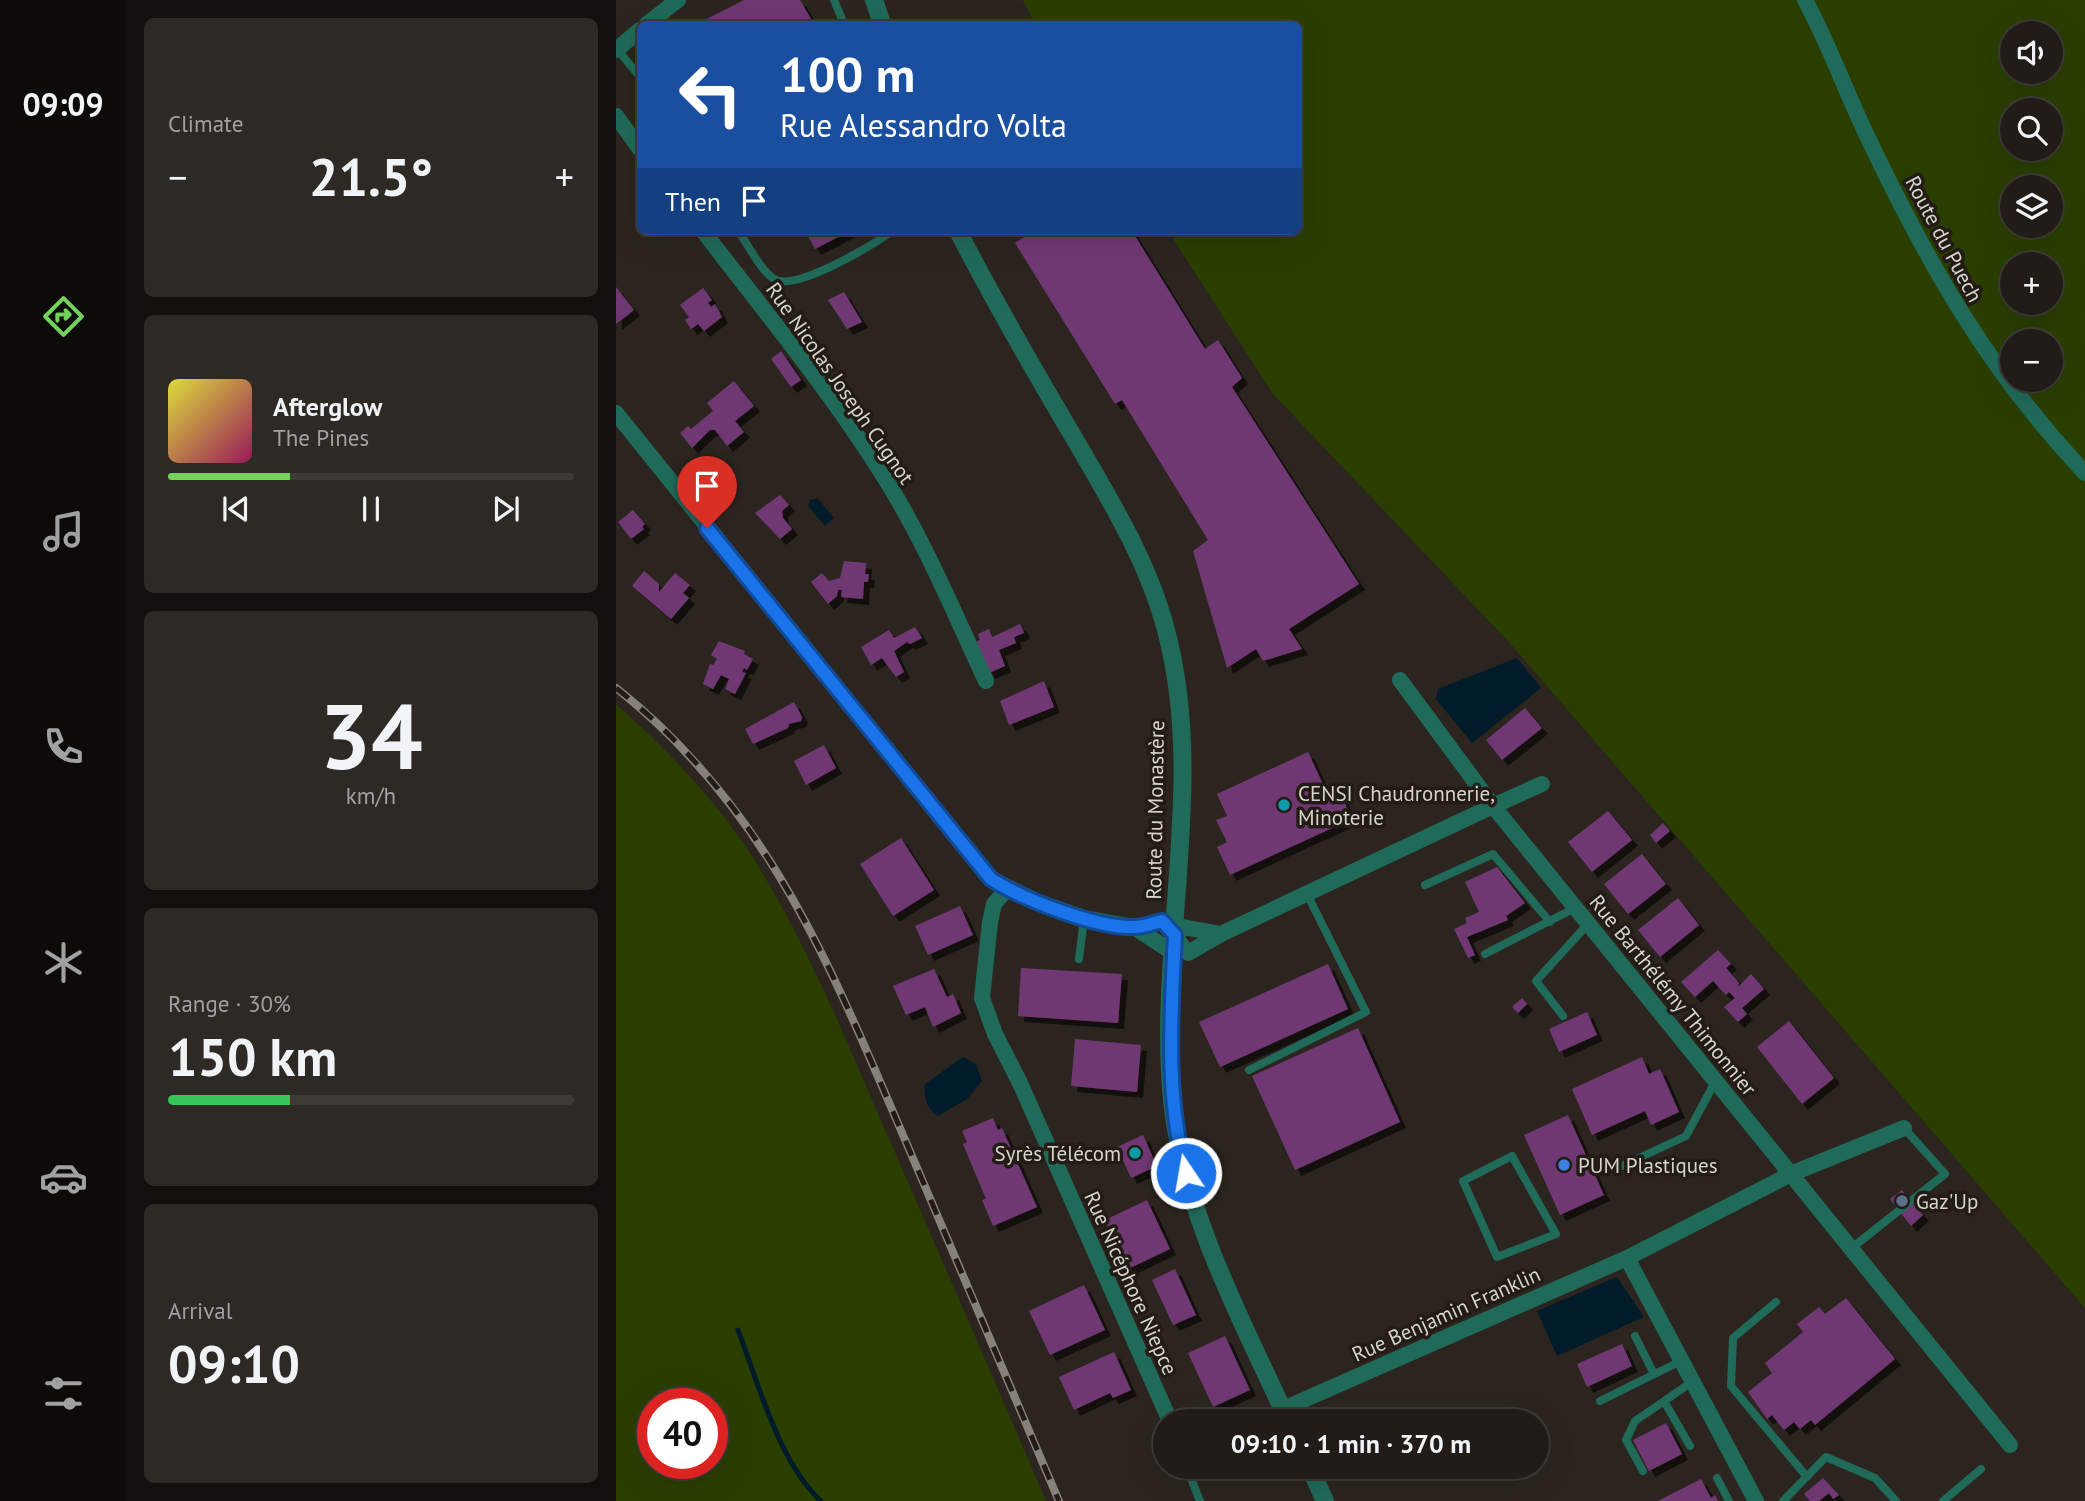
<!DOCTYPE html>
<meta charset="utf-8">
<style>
:root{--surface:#211c17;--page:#2d2924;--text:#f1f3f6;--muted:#a2a1a1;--line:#3e3a36;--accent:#74d25c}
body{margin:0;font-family:"PT Sans",sans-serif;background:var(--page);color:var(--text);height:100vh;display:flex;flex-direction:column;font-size:26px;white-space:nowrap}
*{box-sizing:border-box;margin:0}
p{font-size:23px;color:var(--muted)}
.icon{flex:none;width:38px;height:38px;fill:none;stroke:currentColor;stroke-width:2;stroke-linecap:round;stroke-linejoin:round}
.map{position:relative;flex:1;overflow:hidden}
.panel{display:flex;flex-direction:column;gap:18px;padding:18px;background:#120f0d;width:490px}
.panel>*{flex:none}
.hud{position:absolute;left:21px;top:21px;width:665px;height:214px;border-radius:10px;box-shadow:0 7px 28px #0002,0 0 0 2px var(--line);background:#1a4fa0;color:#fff;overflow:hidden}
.tools{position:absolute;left:1384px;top:21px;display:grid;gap:14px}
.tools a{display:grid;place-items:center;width:63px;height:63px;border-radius:50%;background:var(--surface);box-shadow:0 7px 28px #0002,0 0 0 2px var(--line);font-size:35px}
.speed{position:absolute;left:21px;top:1388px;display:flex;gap:14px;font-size:35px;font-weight:700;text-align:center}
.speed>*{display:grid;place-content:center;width:91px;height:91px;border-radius:50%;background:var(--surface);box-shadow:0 7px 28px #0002,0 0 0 2px var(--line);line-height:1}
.speed .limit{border:10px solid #d22;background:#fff;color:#111}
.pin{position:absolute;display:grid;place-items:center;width:60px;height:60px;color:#fff;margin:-72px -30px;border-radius:50% 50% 50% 0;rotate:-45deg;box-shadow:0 0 7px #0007}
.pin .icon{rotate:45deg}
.me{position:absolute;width:77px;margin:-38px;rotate:348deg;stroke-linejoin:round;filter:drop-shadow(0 0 5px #0008)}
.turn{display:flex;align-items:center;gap:24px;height:147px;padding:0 28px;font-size:32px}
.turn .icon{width:91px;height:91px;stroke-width:2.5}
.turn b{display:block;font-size:49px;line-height:60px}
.then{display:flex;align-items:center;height:66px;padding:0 28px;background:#0003;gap:14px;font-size:26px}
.big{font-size:52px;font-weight:600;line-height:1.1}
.panel .card{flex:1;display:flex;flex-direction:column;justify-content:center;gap:10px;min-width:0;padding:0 24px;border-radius:10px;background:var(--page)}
.panel .dial{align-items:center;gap:0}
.dial b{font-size:91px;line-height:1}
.song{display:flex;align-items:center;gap:21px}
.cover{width:84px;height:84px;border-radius:10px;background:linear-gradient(135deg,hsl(60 70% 55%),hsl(330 70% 35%))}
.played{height:7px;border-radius:4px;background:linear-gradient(90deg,var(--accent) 30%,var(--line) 30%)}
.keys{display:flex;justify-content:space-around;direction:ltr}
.heat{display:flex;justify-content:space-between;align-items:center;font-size:38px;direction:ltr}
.charge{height:10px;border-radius:5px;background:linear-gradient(90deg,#34c759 30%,var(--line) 0)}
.trip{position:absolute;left:537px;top:1409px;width:396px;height:70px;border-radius:35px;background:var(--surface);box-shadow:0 7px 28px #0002,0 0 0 2px var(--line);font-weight:600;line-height:70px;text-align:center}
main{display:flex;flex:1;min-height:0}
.tabs{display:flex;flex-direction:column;width:126px;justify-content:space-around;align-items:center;background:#0d0b09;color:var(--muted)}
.tabs .icon{width:49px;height:49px}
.tabs .on{color:var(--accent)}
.tabs b{font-size:32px;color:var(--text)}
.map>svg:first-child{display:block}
</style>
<main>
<nav class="tabs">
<b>09:09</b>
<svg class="icon on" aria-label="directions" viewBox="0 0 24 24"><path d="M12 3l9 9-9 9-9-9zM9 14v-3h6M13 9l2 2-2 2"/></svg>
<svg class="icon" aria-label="music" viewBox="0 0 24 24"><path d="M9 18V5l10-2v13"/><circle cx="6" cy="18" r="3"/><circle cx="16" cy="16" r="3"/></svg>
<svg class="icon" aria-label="phone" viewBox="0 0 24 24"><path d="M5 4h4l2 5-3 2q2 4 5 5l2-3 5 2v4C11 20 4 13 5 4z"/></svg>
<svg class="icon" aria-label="climate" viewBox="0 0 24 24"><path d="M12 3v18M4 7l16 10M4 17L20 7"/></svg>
<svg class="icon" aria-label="car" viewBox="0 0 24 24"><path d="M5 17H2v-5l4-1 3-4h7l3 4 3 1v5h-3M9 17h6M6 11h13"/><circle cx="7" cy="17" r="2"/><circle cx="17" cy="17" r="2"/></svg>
<svg class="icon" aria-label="filters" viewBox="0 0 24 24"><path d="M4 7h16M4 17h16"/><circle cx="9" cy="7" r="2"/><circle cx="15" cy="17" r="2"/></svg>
</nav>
<section class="panel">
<div class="card"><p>Climate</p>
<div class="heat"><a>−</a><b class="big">21.5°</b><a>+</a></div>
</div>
<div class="card">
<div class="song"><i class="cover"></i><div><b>Afterglow</b><p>The Pines</p></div></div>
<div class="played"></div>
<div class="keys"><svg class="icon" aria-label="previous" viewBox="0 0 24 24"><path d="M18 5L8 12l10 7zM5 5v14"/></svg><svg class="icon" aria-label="pause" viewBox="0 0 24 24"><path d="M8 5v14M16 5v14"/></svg><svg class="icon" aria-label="next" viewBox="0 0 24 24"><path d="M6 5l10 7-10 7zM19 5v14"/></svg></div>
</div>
<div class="card dial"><b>34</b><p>km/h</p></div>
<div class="card"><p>Range · 30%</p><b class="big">150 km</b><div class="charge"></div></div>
<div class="card"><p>Arrival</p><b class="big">09:10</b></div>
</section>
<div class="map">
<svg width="1469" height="1501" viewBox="0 0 1469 1501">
<defs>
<filter id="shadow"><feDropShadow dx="6" dy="6" stdDeviation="0" flood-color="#0009"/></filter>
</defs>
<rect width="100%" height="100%" fill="#2c251f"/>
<!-- green -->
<path fill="#2a3e00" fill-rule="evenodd" d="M407,0h1062v1308l-577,-667 -235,-247 -105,-163h130v-207h-263zM1396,33h39v39h-39zM1396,110h39v39h-39zM1396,187h39v39h-39zM1396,264h39v39h-39zM1396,341h39v39h-39z
M0,704c47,42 92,88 128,140 64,97 106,207 153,313 50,115 100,229 149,344h-430zM37,1404h59v59h-59z"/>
<!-- water -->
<path fill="#001b29" d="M201,498l17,20 -9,8 -17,-20 2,-6z
M901,658l24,30 -69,55 -36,-44 2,-10z
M347,1057l13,7 6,17 -15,18 -29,17c-11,-6 -15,-20 -13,-32z
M1001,1277l27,40 -87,39 -20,-45z"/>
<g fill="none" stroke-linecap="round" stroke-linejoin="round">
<!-- stream -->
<path stroke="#001b29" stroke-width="5" d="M122,1330c20,52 41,133 83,171"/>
</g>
<!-- building -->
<path fill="#703973" filter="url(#shadow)" d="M128,0h56l14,24h-117z
M189,231h45l-35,18z
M417,231h99l73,118 13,-9 24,38 -10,9 127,197 -70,45 13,20 -39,12 -7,-12 -29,19 -34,-117 15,-11 -86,-140 -7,4 -100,-161z
M0,287l18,23 -18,14z
M87,288l9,12 -4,3 3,4 4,-3 7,13 -18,14 -6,-7 -7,5 -6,-9 4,-3 -9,-12z
M228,292l18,30 -15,7 -19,-29z
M165,351l20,29 -10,7 -20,-28z
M118,381l20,25 -19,15 9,11 -17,14 -12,-16h-5l-18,18 -12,-15 8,-7 3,3 22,-18 -6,-8z
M164,495l9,10 -7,6 1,7 9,11 -12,10 -25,-26z
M17,510l12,14 -3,3 2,2 -13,10 -13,-17z
M228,561l22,2 -1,11h4l-1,8h-4l-1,17 -22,-2 1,-7h-4l-1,6 -9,8 -17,-22 11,-9 7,8 11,-3z
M28,571l15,13v8l16,-19 15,12 -7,8 6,5 -18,21 -39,-33z
M404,624l4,9 -10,4 2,6 -17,7 6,16 -16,7 -13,-31 4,-2 -2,-6 11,-5 3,8z
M299,627l7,11 -12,6 -3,-2 -13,9 10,21 -8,5 -14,-19 -11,7 -10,-18 28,-17 5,8z
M103,641l26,10 -1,3 9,5 -6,11 -3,-2 -2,4 4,1 -11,21 -10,-5 4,-10 -8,-4 -8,14 -10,-5 7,-20 3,1 4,-6 -6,-4z
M428,681l10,26 -45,18 -9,-24z
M178,702l8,15 -1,4 -12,3 -1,4 -35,16 -8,-15z
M909,708l17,20 -40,32 -16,-20z
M208,745l12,23 -30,17 -12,-24z
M692,752l20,43 11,-5 13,29 -122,56 -13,-28 10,-5 -11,-22 11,-4 -10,-22z
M992,811l24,29 -40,32 -24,-30z
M1047,823l7,8 -14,12 -6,-8z
M285,838l33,52 -41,26 -33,-52z
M1026,854l24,30 -38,30 -24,-30z
M881,867l28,36 -19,13 2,4 -41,17 8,18 -7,3 -14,-29 13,-6 -2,-5 14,-6 -14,-30z
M1062,898l21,27 -39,32 -22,-27z
M344,906l13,29 -45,20 -13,-29z
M1102,950l13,14 -5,4 13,15 -1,4 13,-13 13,15 -22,19 5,6 -9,8 -14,-15 11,-9 -6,-6 -3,3 -13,-14 -18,16 -14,-15z
M712,964l20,45 -128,58 -21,-45z
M405,968l101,6 -4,49 -100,-7z
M318,969l13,28 6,-3 8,19 -28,14 -8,-20 -19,8 -13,-29z
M906,998l5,6 -9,9 -6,-6z
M971,1012l10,23 -38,17 -10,-23z
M1173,1021l45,57 -32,26 -45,-57z
M742,1028l42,94 -105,48 -43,-94z
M459,1039l66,6 -4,47 -66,-6z
M1026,1057l7,17 11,-5 19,43 -28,13 -6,-14 -53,24 -20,-46z
M952,1115l36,80 -44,20 -36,-80z
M377,1118l5,12 4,-2 35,79 -44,19 -11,-26 4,-1 -23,-55 4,-2 -5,-11z
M527,1135l14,31 -26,12 -14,-31z
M1286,1190l21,25 -12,11 -21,-27z
M531,1200l23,49 -42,20 -23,-49z
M559,1269l21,46 -23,10 -21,-45z
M468,1285l21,45 -55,25 -21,-44z
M1230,1298l49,61 -80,66 -4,-5 -11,9 -6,-7 -10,8 -12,-15 -5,4 -19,-27 24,-19 -7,-10 38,-31 -6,-8 22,-17 6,7z
M609,1336l25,54 -37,17 -25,-54z
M1006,1344l10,22 -45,21 -10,-23z
M498,1352l17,38 -18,8 -3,-5 -36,17 -15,-33z
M1050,1423l16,31 -33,17 -16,-31z
M1207,1478l16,17 -6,4 -4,-6 -10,8h-9l-6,-7z
M1085,1479l10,19 4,-3 3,6h-60z"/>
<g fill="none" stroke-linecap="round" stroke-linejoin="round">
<!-- service -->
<path stroke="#206a59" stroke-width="8" d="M218,0l10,24
M1,49l23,28
M122,231c10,13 22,39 36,48 22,13 98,-34 119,-48
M809,885l68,-31 57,68
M869,954l90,-46
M463,959l5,-41
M947,1016l-27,-35 52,-57
M633,1070l117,-58 -59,-118
M896,1156l44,78 -59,23 -34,-76z
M1006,1166l64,-30 29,-54
M1237,1247l92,-73 -41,-46
M1160,1302l-43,36 -2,48 76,91
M1019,1336l19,38
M984,1401l81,-40
M1048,1401l26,45
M570,1466l14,35
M1027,1471l-17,-31 9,-19 57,-39
M1101,1478l12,23
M1167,1501l43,-44 49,21 21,23
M1327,1501l38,-32"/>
<!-- minor -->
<path stroke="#206a59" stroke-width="16" d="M1189,0c25,46 41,93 64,140 60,126 120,231 216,333
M31,24l31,-24
M0,50l24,-20
M0,116l24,33
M87,231c63,82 129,162 183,249 40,64 68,133 100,201
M0,413l375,466 45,22 48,17 50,9 32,21 17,-21 38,7
M784,680l93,126 49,-22
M391,889l-13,15 -4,18 -8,76 13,36 25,49 150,338
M518,927l28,-6 26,32 33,-19 272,-128 517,639
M1011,1258l129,243
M667,1409l344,-151 166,-85 111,-45"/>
<!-- tertiary -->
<path stroke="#206a59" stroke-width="18" d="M258,0l8,24
M342,231c35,68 73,134 112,200 37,64 77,127 96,199 41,153 -9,315 6,470 12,115 69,218 116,321
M693,1466l16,35"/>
<!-- rail casing -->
<g stroke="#87817c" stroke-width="8">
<path id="rail" d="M0,688c158,125 219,290 296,468 49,115 98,230 147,345"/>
</g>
<!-- rail -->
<use href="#rail" stroke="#231c15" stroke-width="5" stroke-dasharray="16" stroke-linecap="butt"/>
</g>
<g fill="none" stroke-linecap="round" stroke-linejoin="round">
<!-- route casing -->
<g stroke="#114b97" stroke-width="18">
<path id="route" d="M91,528l284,351c31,20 107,50 144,48 9,0 18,-4 27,-6l13,14c-4,79 -10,160 11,238"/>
</g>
<!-- route -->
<use href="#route" stroke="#1a73e8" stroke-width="12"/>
</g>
<!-- markers -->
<g fill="#0f9aa8" stroke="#231c15" stroke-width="2.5">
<circle cx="668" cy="805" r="7"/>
<circle cx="519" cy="1153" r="7"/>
</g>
<circle fill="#3f7fe0" stroke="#231c15" stroke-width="2.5" cx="948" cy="1165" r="7"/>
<circle fill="#5c6f8a" stroke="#231c15" stroke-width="2.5" cx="1286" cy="1201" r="7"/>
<g text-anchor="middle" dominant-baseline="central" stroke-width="7" stroke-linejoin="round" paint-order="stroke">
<!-- street labels -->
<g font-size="21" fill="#d8d3cf" stroke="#231c15">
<text transform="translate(1328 239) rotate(62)">Route du Puech</text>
<text transform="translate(224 383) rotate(55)">Rue Nicolas Joseph Cugnot</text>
<text transform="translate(539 810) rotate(-89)">Route du Monastère</text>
<text transform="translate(1057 995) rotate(51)">Rue Barthélémy Thimonnier</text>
<text transform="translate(515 1283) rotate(66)">Rue Nicéphore Niepce</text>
<text transform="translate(830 1314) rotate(-24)">Rue Benjamin Franklin</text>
</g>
<!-- poi labels -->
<g font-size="21" fill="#d8d3cf" stroke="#231c15" text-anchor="start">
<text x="682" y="793">CENSI Chaudronnerie,<tspan x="682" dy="24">Minoterie</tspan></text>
<text x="505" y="1153" text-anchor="end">Syrès Télécom</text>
<text x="962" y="1165">PUM Plastiques</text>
<text x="1300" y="1201">Gaz'Up</text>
</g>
</g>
</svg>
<div class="tools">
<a><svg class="icon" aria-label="sound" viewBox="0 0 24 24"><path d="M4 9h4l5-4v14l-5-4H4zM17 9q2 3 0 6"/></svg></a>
<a><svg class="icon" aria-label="search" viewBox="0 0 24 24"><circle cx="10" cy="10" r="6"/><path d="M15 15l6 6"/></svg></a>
<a><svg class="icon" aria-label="layers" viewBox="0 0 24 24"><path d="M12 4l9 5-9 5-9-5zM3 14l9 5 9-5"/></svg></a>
<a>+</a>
<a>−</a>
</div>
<div class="speed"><div class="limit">40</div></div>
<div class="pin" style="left:91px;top:528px;background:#d93025"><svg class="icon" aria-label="arrive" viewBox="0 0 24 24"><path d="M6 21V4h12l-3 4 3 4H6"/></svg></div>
<svg class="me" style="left:570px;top:1173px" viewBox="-20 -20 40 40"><circle r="17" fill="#1a73e8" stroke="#fff" stroke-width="3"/><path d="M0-11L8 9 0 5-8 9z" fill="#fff"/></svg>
<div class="trip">09:10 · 1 min · 370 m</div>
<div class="hud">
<div class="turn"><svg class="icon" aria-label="left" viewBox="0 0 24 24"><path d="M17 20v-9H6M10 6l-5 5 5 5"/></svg><div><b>100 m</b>Rue Alessandro Volta</div></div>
<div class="then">Then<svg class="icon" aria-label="arrive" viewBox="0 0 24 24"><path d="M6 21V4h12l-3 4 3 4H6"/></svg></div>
</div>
</div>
</main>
